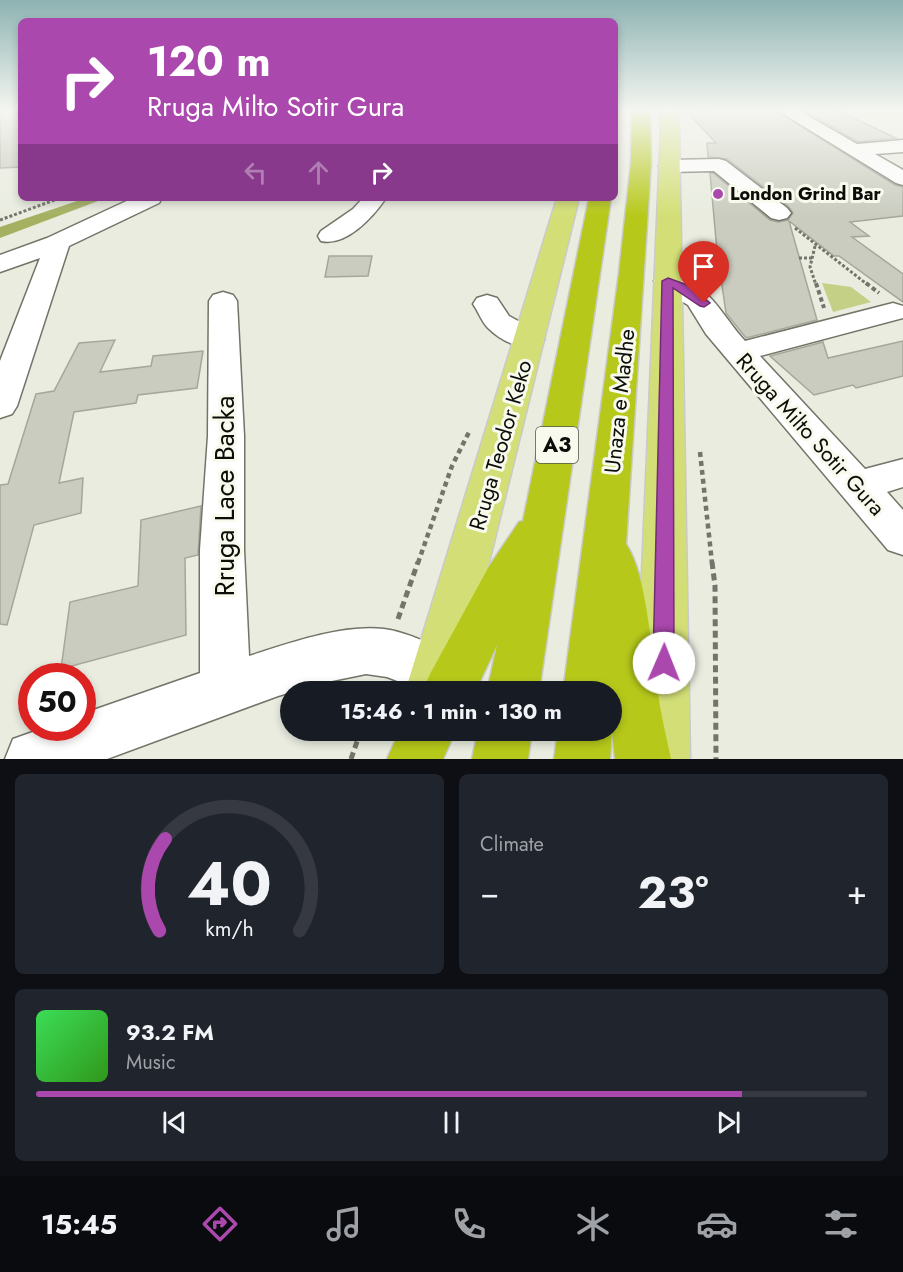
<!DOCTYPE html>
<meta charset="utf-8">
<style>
:root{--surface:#171b24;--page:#20242c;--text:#f1f3f6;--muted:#9ea1a6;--line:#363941;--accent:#ab48ae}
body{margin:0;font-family:Jost,sans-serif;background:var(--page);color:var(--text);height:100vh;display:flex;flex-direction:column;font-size:22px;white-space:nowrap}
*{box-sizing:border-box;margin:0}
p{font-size:20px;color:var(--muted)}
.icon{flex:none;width:33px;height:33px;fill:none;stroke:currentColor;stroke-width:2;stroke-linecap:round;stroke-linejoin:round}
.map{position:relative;height:759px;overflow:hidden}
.sheet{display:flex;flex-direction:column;gap:15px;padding:15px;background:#0d0f14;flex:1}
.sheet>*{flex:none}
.guide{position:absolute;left:18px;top:18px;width:600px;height:183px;border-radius:9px;box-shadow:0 3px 9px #0003;background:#ab48ae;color:#fff;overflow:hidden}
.speed{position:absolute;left:18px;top:663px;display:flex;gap:12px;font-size:30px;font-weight:700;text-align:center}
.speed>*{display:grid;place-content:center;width:78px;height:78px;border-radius:50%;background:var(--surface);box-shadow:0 3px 9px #0003;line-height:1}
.speed .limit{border:9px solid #d22;background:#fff;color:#111}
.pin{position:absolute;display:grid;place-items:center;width:51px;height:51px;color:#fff;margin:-62px -26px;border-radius:50% 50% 50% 0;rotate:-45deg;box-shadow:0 0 6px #0007}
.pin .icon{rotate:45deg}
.me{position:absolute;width:66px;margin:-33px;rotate:1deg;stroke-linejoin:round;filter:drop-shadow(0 0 4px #0008)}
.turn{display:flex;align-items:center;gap:21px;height:126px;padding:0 30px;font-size:27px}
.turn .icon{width:78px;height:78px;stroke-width:2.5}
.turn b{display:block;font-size:42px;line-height:51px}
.lanes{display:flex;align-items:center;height:57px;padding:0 30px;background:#0003;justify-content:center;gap:30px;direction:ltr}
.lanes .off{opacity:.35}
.big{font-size:45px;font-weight:700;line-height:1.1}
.sheet .card{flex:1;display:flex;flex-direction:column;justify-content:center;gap:9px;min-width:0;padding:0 21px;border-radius:9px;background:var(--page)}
.sheet .dial{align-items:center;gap:0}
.dial svg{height:156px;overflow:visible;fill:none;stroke:var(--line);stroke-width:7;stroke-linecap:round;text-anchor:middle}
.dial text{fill:var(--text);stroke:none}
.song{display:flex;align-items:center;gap:18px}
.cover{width:72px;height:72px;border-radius:9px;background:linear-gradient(135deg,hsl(130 70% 55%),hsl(110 70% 35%))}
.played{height:6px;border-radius:3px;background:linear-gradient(90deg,var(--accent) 85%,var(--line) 85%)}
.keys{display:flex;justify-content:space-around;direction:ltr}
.heat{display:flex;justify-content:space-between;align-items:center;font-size:33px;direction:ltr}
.sheet .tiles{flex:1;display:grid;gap:15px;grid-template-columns:1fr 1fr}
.card:last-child{grid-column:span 2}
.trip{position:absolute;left:280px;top:681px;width:342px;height:60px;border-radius:30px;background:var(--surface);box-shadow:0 3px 9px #0003;font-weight:700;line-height:60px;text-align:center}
.tabs{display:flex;height:96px;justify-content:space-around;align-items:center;background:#090b0e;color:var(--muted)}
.tabs .icon{width:42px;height:42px}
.tabs .active{color:var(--accent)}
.tabs b{font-size:27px;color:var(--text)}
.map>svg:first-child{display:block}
</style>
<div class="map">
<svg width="903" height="759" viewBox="0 0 903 759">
<rect width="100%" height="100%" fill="#e9ecdf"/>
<!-- green -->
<path fill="#c3d085" d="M822,283l29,4 20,15 -38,10z"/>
<!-- water -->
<path fill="#a5b161" d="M86,198h20l-106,40v-11z"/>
<!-- building -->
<path fill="#c9ccbf" stroke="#a4a79a" stroke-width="1.5" d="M0,110h21v57l-21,1z
M720,110h55l120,75 8,2v29l-53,6 19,14 -17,1 51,37v28l-64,-46h-5l-45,-35 28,99 -71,18 -20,-25 -9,-62 -7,-78h3l57,47 8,2 10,-2 5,-7 -5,-7 -61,-47 -19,-2 -1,-14h9l-29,-31z
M803,110h34l59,28 -38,4z
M329,256h43l-4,20 -43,1z
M115,340l-15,32 51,-6 2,-10 50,-5 -6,37 -59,7 -2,8 -62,9 -15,71 24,-5 -2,35 -47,12 -27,100 -7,-1v-139l8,-1 28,-90 18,-3 25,-48z
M903,341v35l-47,12 -3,-3 -39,10 -44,-39 53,-14 5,16z
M201,506l-3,49 -13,3 1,77 -125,34 9,-67 68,-16 3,-66z"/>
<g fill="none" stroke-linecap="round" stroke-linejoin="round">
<!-- minor casing -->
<g stroke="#727468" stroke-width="3">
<path id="minor" d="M777,110h21l59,34 46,-4v12l-28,2 28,16v15l-7,-2z
M719,159l7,2 61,47 4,5 -4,5 -8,2 -8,-2 -57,-47 -45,1 -7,-2 -3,-4 3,-4 7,-2z
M133,198h29l-3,5 -90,43 -52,160 -5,8 -12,4v-57l40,-103 -40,14v-17l47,-17z
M363,198h23c-13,19 -40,49 -65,43l-3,-5 3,-5 32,-22z
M668,273c42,10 51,39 77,68l148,-38 10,3v12l-143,38 105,113 38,-10v28l-16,5 16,18v45l-15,-5 -182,-216 -18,-29 -30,-18 -4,-6 4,-6z
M223,292l10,3 4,6 7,135v114l5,106c40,-13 94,-32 135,-27 23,3 48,16 70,25l7,17 -7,17 -8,4h-20l-39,-15 -21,-3 -44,9 -44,13 -171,63h-102l8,-20 31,-11h38v-14l118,-41v-123l8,-114 1,-135 4,-6z
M487,295l10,3 12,18 31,17 4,7 -4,7c-18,4 -39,-6 -52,-19 -6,-6 -10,-17 -15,-24l4,-6z"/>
</g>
<!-- major casing -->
<g stroke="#cacac9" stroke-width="3">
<path id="major" d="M659,110h18l2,17 11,632h-56l27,-632z
M557,198h22l-122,494h-52z"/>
</g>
<!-- highway casing -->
<g stroke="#cacac9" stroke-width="3">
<path id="highway" d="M632,110h18l1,53 -25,381c22,34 24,102 31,143 3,24 9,48 14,72h-56l-3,-27 -2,27h-56l4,-29h54v-38h-49l56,-419 12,-110z
M589,198h22l-72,494h-52l10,-47 -22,47h-53l8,-18 58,-106 31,-46 4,-1z
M400,730h56l-13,29h-56z
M478,730h54l-4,29h-56z"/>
</g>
<!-- path-far3 -->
<path stroke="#73756c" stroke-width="3" stroke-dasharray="3 2" stroke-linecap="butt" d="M0,220l60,-22
M795,228l73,57
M815,246l-5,21 6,18
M692,256h27
M799,258h13"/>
<!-- path-far2 -->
<path stroke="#73756c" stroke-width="4" stroke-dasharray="4.5 3" stroke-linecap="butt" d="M816,283l8,25
M866,283l13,10"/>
<!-- path-far1 -->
<path stroke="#73756c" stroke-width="4.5" stroke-dasharray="5 4" stroke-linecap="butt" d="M700,452l12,111
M418,563l34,-97 18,-36"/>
<!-- path -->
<path stroke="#73756c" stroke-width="5" stroke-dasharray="7 4.5" stroke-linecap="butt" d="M712,562l3,24 1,173
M398,619l20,-57
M351,759l10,-29"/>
<!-- minor -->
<use href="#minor" fill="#fff" fill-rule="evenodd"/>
<!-- major -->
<use href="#major" fill="#d3df76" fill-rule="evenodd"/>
<!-- highway -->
<use href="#highway" fill="#b6c91a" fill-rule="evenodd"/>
</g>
<!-- sky -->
<linearGradient id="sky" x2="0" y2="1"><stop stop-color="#8db3b2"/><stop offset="0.51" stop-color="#f5f6f1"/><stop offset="1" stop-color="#f5f6f1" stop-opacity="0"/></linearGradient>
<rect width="903" height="216" fill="url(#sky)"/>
<!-- route -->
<path fill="#ab48ae" stroke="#6f2f71" stroke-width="1.5" d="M668,278l22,8 20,17 -6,4 -4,-1 -27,-18 1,375 -3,8 -7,2 -8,-2 -3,-8 9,-382z"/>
<!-- markers -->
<circle fill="#ab48ae" stroke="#f7faec" stroke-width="2" cx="718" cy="194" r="6"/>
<g text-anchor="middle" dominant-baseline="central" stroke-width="6" stroke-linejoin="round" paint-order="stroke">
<!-- far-poi labels -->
<g font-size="18" font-weight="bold" fill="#0c0d09" stroke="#f7faec" text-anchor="start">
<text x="730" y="194">London Grind Bar</text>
</g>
<!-- shield labels -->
<rect fill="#f7faec" stroke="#52544d" stroke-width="1.5" x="536" y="427" width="42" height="36" rx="4.5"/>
<g font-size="21" font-weight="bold" fill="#0c0d09">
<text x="557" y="445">A3</text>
</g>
<!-- street labels -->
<g font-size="22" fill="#0c0d09" stroke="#f7faec">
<text transform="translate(619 401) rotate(-84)">Unaza e Madhe</text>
<text transform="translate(811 434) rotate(48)">Rruga Milto Sotir Gura</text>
<text transform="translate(500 445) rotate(-74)">Rruga Teodor Keko</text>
</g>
<!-- near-street labels -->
<g font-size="27" fill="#0c0d09" stroke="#f7faec">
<text transform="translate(224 496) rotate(-90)">Rruga Lace Backa</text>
</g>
</g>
</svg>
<div class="speed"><div class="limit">50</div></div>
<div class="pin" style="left:704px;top:303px;background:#d93025"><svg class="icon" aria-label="arrive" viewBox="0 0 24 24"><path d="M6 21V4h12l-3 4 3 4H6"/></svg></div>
<svg class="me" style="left:664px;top:663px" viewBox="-20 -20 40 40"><circle r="19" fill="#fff"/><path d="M0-13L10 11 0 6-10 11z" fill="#ab48ae"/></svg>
<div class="trip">15:46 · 1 min · 130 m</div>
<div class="guide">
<div class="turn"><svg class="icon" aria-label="right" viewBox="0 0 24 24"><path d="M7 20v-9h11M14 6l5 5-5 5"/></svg><div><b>120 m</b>Rruga Milto Sotir Gura</div></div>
<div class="lanes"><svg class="icon off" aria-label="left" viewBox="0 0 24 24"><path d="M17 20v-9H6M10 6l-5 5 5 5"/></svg><svg class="icon off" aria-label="ahead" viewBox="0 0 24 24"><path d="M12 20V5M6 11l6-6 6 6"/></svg><svg class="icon" aria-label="right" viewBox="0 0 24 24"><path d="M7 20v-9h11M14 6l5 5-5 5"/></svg></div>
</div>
</div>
<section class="sheet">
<div class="tiles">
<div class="card dial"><svg viewBox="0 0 100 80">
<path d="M14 69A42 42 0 1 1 86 69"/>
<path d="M14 69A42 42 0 0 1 17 22" stroke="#ab48ae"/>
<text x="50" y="56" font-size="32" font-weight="700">40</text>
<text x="50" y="72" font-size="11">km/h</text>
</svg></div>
<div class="card"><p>Climate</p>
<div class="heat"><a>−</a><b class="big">23°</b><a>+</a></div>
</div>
<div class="card">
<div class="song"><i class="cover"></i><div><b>93.2 FM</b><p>Music</p></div></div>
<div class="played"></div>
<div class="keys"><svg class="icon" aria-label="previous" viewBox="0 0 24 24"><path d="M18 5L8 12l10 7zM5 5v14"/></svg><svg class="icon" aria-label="pause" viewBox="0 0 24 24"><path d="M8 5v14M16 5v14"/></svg><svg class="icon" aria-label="next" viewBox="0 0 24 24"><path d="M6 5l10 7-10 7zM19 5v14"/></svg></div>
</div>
</div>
</section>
<nav class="tabs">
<b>15:45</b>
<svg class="icon active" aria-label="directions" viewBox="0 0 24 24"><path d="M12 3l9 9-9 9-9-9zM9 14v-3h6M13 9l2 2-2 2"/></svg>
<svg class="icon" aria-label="music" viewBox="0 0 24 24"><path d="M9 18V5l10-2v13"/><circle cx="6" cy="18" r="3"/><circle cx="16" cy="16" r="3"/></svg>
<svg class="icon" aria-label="phone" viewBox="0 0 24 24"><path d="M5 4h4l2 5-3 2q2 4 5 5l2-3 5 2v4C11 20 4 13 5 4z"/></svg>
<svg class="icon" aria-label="climate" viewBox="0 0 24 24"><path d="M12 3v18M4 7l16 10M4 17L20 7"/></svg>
<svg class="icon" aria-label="car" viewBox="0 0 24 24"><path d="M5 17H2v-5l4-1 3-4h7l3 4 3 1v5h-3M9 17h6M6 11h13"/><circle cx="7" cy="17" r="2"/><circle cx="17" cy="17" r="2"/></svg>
<svg class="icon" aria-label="filters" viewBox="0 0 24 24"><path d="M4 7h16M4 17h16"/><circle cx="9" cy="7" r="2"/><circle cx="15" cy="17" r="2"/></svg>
</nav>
